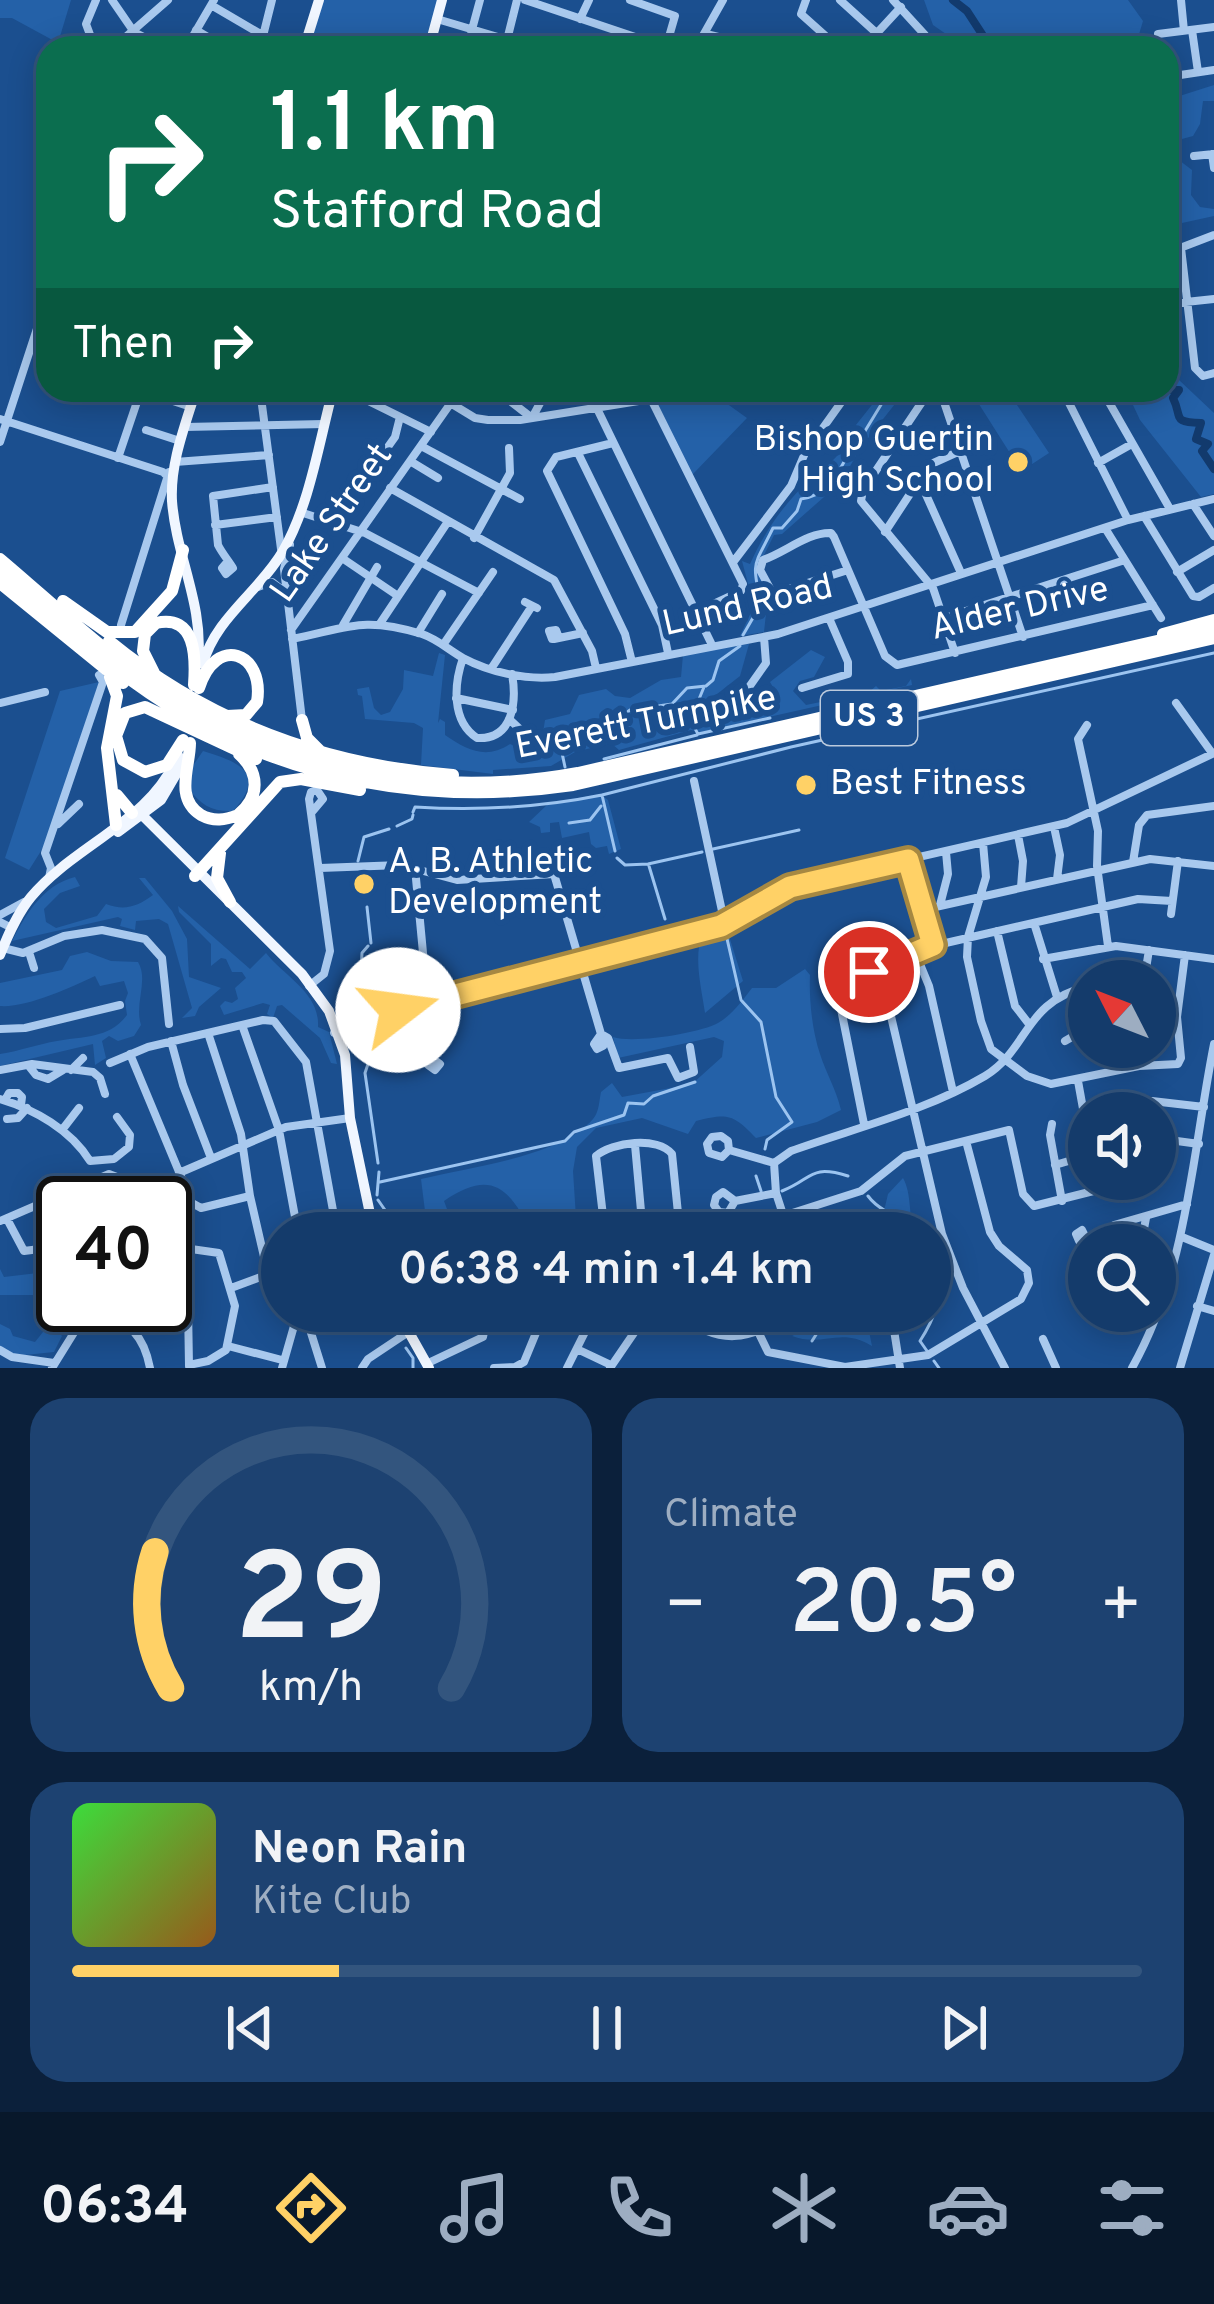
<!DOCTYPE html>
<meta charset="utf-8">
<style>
:root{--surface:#143b6b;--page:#1d4271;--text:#f1f3f6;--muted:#9dadc1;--line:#33557e;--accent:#ffd166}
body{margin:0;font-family:Overpass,sans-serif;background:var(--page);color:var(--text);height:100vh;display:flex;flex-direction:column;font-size:45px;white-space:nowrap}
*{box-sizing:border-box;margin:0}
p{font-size:39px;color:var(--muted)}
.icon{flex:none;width:66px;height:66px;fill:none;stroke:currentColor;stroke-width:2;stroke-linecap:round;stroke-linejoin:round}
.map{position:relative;height:1368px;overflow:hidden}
.side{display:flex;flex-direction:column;gap:30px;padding:30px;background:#0b203b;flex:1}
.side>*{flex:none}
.hud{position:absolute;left:36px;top:36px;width:1143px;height:366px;border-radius:36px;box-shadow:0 6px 30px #0003,0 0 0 3px var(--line);background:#0b6e4f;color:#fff;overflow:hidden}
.needle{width:78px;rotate:312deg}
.buttons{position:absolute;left:1068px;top:960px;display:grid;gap:24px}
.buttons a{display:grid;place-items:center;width:108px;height:108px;border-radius:50%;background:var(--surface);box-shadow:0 6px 30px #0003,0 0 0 3px var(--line);font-size:60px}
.speed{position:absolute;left:36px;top:1176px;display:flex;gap:24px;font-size:60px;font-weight:700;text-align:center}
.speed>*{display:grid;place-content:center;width:156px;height:156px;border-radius:50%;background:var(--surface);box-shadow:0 6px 30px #0003,0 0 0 3px var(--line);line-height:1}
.speed .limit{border:6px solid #111;border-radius:18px;background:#fff;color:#111}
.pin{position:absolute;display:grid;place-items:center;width:102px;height:102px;color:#fff;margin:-51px;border:6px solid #fff;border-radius:50%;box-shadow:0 3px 12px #0007}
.me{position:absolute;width:132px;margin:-66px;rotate:75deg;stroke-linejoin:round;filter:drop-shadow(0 0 9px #0008)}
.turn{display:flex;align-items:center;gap:42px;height:252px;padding:0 36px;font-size:54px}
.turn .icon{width:156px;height:156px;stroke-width:2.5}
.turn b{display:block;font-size:84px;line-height:102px}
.then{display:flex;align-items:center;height:114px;padding:0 36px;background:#0003;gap:24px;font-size:45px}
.big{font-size:90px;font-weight:600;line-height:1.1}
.side .widget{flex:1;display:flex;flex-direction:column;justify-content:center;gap:18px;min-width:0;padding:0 42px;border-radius:36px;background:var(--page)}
.side .dial{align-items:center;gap:0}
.dial svg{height:312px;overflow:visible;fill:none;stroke:var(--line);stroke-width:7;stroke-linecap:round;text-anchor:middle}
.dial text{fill:var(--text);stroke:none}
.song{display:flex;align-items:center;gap:36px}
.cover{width:144px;height:144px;border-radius:18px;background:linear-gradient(135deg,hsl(120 70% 55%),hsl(30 70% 35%))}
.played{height:12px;border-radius:6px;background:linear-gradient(90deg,var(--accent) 25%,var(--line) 25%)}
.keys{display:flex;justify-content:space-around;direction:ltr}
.heat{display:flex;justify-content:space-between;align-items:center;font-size:66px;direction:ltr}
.side .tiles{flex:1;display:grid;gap:30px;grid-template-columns:1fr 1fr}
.widget:last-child{grid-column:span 2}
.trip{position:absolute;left:261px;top:1212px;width:690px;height:120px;border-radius:60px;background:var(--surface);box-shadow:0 6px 30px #0003,0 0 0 3px var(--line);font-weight:600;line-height:120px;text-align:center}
.menu{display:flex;height:192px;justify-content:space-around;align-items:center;background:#08182b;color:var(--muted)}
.menu .icon{width:84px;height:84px}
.menu .active{color:var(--accent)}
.menu b{font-size:54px;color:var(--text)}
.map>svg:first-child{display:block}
</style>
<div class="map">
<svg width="1214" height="1368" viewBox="0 0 1214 1368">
<rect width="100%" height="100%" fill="#1b4f8f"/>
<!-- green -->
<path fill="#2461a8" d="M0,0h71l-13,43 -46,-25h-12z
M323,0h115l-13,48h-118z
M924,0h204l15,21 -6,20 5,7h-193l-5,-8 2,-6 -13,-9z
M1214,85v16h-11l-3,23 -7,12 -26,7v-43z
M1167,151l25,19 -1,25 9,12 14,2v7l-32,7 -15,-3z
M1167,346l12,34 35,33v81l-13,3 -61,-77 -14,-30h41z
M681,390h49l-4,13 21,15 -55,57 -36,-72z
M906,390l-45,57 -20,35 -59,52 -8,1 -17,34 11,26 -4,37 -24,4 14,-30 -12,-45 8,3c15,-33 34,-61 62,-86 11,-10 21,-16 29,-27l-1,-6 43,-54z
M961,390h46l42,63 -23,15 -5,-10 -6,3 -38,-60 -6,3z
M749,644l-9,32 -37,29 -7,20 4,3 34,-9 38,-24 2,-6 -4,-7 41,-32 14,7 -11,20 -14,4 -7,10 13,14 63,-13 7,-6 5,5 25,-5 5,-7 1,6 -211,47 -10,-2 -72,20 -8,-7 -36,9 -24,14 -58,4v4l-72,-9 2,-37 -9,-5 -49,-4 -3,-23 -4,-1 -1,-6 12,-2 5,21 7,7 9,-3 13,-23 1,-19 29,6 6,-23 6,2 -7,68 2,-4 5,3v13c22,15 41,25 65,9l9,4 4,-4 9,3 10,-8 3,-19 25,-6 9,-19 27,-6 9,7 15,2 31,-18 20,-3 2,-22 25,-7z
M99,682l-53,161 -17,27 -24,-12 55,-167z
M203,751c37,11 64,23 30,60 -21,1 -32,-6 -44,-22l1,-19z
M600,794l8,6 13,49 -12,5 -2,-8 -11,2 -5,-4 -2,-12 -27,6 -3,-16 -9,1v9l-9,1 -1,-6 -11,-5 19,-18z
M75,877l5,9 -20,7 -16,16 2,13 10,6 41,-12 9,-12c18,7 31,3 47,-9l-14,-17h6l27,33 15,28 2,38 32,11 -22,19 -4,9 -13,2 10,-10 -24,-84 -9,-5 -23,2 -1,9 -15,-4 2,-7 -4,-2 -106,24c14,-27 31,-56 63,-64z
M178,906l72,63 16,-16c19,24 54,40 52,74l11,5 8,32 -6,-1 -11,-25 -38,-33 -5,1 -4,12 -6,-4 3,-9 -7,-2 -39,12 -4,-9 5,-5 7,2 6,-4 -3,-11 11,-10 -4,-6h-10l-6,-13 -5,-1 -10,8v-22l-32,-32z
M721,930l8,6 14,45 -38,32c-3,-21 -9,-45 -6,-66l12,-5z
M87,952l24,9 27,1c11,18 -4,42 3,63l-7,11 -16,5 -9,-5 -7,5 4,17 -11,7 -2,-21 -93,22v-12c20,-3 38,-10 57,-13 26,-5 52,-2 70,-26l-2,-14 3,-8 -4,-12 -24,5 -5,-10c-25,12 -69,32 -95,30v-23l62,-13 8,-14z
M805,969l5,6c-1,25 2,55 10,79 6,19 16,35 21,56l-24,12 -61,16c-23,-24 -28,-25 -60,-17l-8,13 -46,-16 -46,10 -19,19 -4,24 4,62h-45c-22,-44 -40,-65 -88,-32l9,24 8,8h-20l-16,-22 -4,-32c48,-12 139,-22 172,-60 6,-7 6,-17 8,-27l11,-9 10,14 70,-13 30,-27 2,-16 -10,-4 -96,21 -5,-21c20,7 87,-4 105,-14 15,-9 24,-22 34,-35h24z
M903,1178c9,16 5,37 12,55h-106l-5,-7c29,4 51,-8 80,-15l4,-17z
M0,1269l4,8 59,-7v35h8l-6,10 4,9 -14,4 7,8 -8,16 -39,4 -15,-10v-22l10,5 3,7 22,6 8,-10 3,-31 -5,-6h-41z
M823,1311h42l7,35c-32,-20 -49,2 -80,-10l22,-11z"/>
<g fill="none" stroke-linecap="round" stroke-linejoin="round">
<!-- stream -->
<path stroke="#9cc4f0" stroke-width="3" d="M743,635l18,-31c-10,-44 -7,-37 12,-76h9l15,-17 4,-12c32,-4 40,-35 55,-58l-4,-2 2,-7 11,-1 25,-41
M704,687c-6,15 -16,33 -6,47l72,-16
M604,759l93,-24
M565,767l-3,-14 3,-10 54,-15 4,5 5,-7 -2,-13 4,-3 42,-6 15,-16 19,-2 7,-6 6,-19 21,-15
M602,795l189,-48 423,-94
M413,812l2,-5c65,4 123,1 187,-12l13,56
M569,823l21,-3 11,-14
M397,826l15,-7 1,-4
M713,849l86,-19
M617,858l8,7 23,-1 54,-12
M358,861l6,-24 25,-8
M649,866l16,53
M367,907l4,36
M725,930l16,70 20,22 15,75 16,25 -25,18 -2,9
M361,971l1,-18 6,-7
M367,1026l3,26
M369,1061l-4,12 13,90
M756,1176l5,15
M380,1182l185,-41 9,-9 50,-17 4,-12 16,1 9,-8 42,-14
M782,1191c31,-12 27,-27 66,-15
M377,1195l2,-23
M868,1196c13,18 29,15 39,37
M378,1200l23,33
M411,1311l3,14
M910,1314l9,-3
M812,1341l14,-22 15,-8
M406,1348l7,10v10
M927,1351l-7,-10c14,-22 22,-38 10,-63
M934,1361l5,7"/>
<!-- river -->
<path stroke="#123a6d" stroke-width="8" d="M953,0l14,11 24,37
M1160,390h19l-6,8c10,20 -2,24 28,25l-5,16 12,5 -6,7 12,18"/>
<!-- minor -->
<path stroke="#a9c9ee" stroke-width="8" d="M112,0l22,32 31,16
M525,0l143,48
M630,0l45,16 -9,31
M806,0l-5,14 38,34
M840,0l53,48
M893,0l32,35
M1181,0l3,31
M211,5l53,31
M437,19l98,29
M580,19l9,-19
M196,30l30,18
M1192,30l6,42
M877,33l24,-26
M706,34l53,13
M1158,34l56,-7
M95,48l-9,-24 10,-24
M113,48l55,-48
M186,48l28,-48
M260,48l12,-48
M467,48l13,-48
M505,48l12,-48
M696,48l27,-48
M1167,77l47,-7
M1212,154l2,14
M1194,156l20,-2
M1181,248l14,120 8,8 11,-3
M1167,253l47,-18
M1167,304l47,-5
M260,390l21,159
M346,390l85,42
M429,390l46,28 13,2h32l131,-21 21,-9
M496,390l36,28 15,-28
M588,390l124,255
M930,390l-67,100 -2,11 72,87 22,65
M940,390l83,247
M1102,390l68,119
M196,391l42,-1
M1065,395l63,125
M158,396l33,11
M651,399l92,185 -2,7 -45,21
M0,419l163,53 9,9
M185,427l139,-3
M146,430l34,11
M0,442l48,-147
M613,443l-57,14 -9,14 78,163 7,28
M421,446l99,53
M578,453l84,172 6,28
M118,458l23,-68
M410,461l28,17
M175,462l94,-7
M1098,463l32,-18
M375,465l20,-28 5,-20
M919,479l42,94
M390,488l164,92 38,71 4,17
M1193,504l21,32
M300,512l65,21 114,60
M1144,516l49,80 6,1 15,-9
M215,525l62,-8
M1105,528l56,90
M885,532l44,-67 31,-14
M474,538l36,-65 -1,-25
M290,545l-6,24 18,151
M342,558l56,38
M228,561l-6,7 4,6 7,-6c-5,-8 -11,-15 -15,-23l-5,-49 60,-9
M734,561l57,-75 14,-33 45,-63
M848,570l-75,24 -13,-24 3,-10c23,-8 45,-28 68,-27l3,4 51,119 12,9 256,-60
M1177,572l37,-22
M258,587l14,-5 14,11
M525,602l12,6
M944,618l181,-58
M121,625l48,-153
M343,625l34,-58
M379,625l68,-102
M291,630l169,-240
M418,633l24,-39
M559,638l-3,-8 -7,1 3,8h2l29,-6
M292,639c56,-11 70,-23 130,-5 15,5 27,16 41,24 26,14 62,22 92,19l223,-43 350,-114 86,-21
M443,645l50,-73
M463,658c-9,26 -12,63 14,80 36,2 40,-36 35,-64
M491,669l41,-63
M802,688l46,-14v-12l-19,-44
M742,697l1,7 -6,1 -2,-7 7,-1 24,-34 -2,-26
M456,698l57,12
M0,703l45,-11
M1176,703l36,50
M509,719l15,14
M1087,725l-9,14 20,92 -1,35 11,80
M694,781l31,144
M58,824l21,-20
M1054,827l6,28 -3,24
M1018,835l5,26 -2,26
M983,843l3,34 -18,60 -1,20 14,64 10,28 36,27 24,8 88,-18 39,-2 3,-6 -4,-41 8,-62
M908,861l25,84
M1133,862l6,-37 8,-10 67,-9
M320,868l81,-3 56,15 97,-6 47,160 -7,10 3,5 6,-3 -3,-6
M415,868l18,191 -5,6 7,5 5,-6 -7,-5
M49,878l2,-10 -6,-15 58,-171 -4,-7
M940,905l8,-31 -2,-22
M922,910l228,-51 64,7
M1171,914l7,-53
M0,915l24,-13
M0,922l12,6
M1034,923l23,74
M997,931l18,75 14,18
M3,948l20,5 41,-17 38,-6 43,9 17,19 7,66
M29,952l5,16
M915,952l14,34 24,106
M1043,959l73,-13 98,13
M1144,981l5,-31
M309,986l15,-12 6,-23 -21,-152 2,-7 6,-2 6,9 -11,13
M242,1025l37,105 19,103
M0,1029l25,-1 95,-23
M208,1033l33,101 9,62 18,78
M334,1033l65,-23 322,-84 76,-41 270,-62 147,-70
M601,1034l7,4 11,30 49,-10 10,20 16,-6 -4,-25
M171,1041l12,44 28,73
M1065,1041l24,-14
M1142,1047l2,18
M130,1054l62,149 9,5 49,-12
M110,1063l38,-16 115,-27 11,1 32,41 30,165
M28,1065l8,10 12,4 15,-9
M0,1070l32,-6 61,8 7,6 5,16
M71,1070l12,-12
M1078,1081l11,61
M0,1099c34,10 71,31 90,62l24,-2 15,-12 1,-12 -13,-18
M5,1100l4,-7h9l4,4 -1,8
M1102,1113l50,-12 52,6
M7,1119l11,-1 9,-10
M864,1124l-28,-140c13,-19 34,-13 53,-6
M1052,1124l-2,11 12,66
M62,1130l17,-22
M1155,1138l44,6
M635,1145l8,88
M729,1150l-7,7 -13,-4 -2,-9 5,-7 9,-1 7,5 1,9 45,13
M774,1163l17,-12c64,-23 135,-40 194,-75 45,-28 38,-74 104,-90
M774,1163l2,30 13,40
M1055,1165l34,-10
M1155,1170l8,-12 3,-19
M179,1173l107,-46 64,-9
M735,1201l-7,12 -9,-1 -5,-7 2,-8 7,-5 12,9 41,-8
M783,1216l78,-25 44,-35 104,-26 14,64 11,12 107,-27
M7,1219l17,32 39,-5
M0,1221l109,-47 21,8 18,21
M336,1233v-6l35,-9
M605,1233l-9,-77c16,-14 62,-20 76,-2l8,79
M165,1235l19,13 35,5 16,53 -9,44 -18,11 -19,4
M1182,1237l32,13
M1086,1238l-7,3 -3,-7 6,-4 4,8 17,6
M1103,1245l11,-20 73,-21
M1141,1245l5,-27
M184,1248l-3,21 7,37 1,60
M231,1288l51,-19
M1197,1306l17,5
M672,1311c51,36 73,31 124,0
M748,1311l20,41 77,15 83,-12 93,-56 8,-16 -2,-13 -28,-24 -9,-14 -24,-91
M891,1311l9,57
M1097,1311v11l7,4 15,-15
M1128,1311l25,9
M307,1320l15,48
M1043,1339l13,29
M228,1346l54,14
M577,1349l34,16
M0,1350l12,7 42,6
M426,1364l57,-27 5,-26
M52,1368l23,-37 28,-13c29,2 42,23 47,50
M282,1368l12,-42 43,-15
M362,1368l6,-9 39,-26
M494,1368l21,-1 9,-5 21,-51
M567,1368l19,-38 4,-19
M610,1368l39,-57
M1005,1368l-42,-80 -21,-54 -52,-222 -1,-34 13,-18 22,-12 214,-49 34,2
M1132,1368c56,-100 60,-214 82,-324
M1180,1368l34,-113"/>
<!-- major -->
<path stroke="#f0f6ff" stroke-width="10" d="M304,48l15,-48
M429,48l13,-48
M196,390c-11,36 -26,73 -24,111 4,55 32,104 26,160
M203,664c12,-46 57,-73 80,-113 27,-47 36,-109 50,-161
M140,813l162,161 27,37 16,44 5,63 24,115
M118,832l43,-32 24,-41
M0,955c8,-20 17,-41 31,-58 43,-52 121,-76 147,-142
M397,1311l32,57"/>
<!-- highway -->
<path stroke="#fff" stroke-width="12" d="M0,559c51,43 101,91 157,128 124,84 274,113 421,86l636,-145
M0,571c54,46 106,95 166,133 121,77 265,102 407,81l641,-147
M0,583l123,100
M63,601l44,31h28l37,-41 11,-41
M1163,634l51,-14
M109,641c100,82 215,124 344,134
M154,673l-11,-22 2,-17 11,-11c40,-9 40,34 38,62
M110,677l7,19 -10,52 9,77
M199,688c17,-54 66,-36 58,14l-11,13 -19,1
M302,720l5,18 14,14
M183,740l-16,25 -22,7 -22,-12 -7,-24 9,-23 20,-6 111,52
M190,743c0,24 -16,55 11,72 13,7 24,5 37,0 22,-18 22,-42 1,-61
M117,795l15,18
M220,853l-3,25 13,24
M195,876l85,-94 21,-3 59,11"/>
</g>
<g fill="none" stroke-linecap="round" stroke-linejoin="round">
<!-- route casing -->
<g stroke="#a68842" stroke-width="30">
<path id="route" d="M398,1010l323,-84 69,-39 118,-27 25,85 -26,11 -18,22 -20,-6"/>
</g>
<!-- route -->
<use href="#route" stroke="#ffd166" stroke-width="21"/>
</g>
<!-- markers -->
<g fill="#ffd166" stroke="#1b4f8f" stroke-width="4.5">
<circle cx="1018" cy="462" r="12"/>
<circle cx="806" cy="785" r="12"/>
<circle cx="364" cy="884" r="12"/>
</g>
<g text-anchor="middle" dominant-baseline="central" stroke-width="12" stroke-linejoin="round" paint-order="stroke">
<!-- shield labels -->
<rect fill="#1b4f8f" stroke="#bbcadd" stroke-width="3" x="821" y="691" width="96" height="54" rx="9"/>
<g font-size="33" font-weight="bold" fill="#fff">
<text x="869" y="718">US 3</text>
</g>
<!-- poi labels -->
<g font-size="36" fill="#fff" stroke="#1b4f8f" text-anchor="start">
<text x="994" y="441" text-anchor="end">Bishop Guertin<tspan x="994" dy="41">High School</tspan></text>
<text x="830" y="785">Best Fitness</text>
<text x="388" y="863">A. B. Athletic<tspan x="388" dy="41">Development</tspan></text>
</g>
<!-- street labels -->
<g font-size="36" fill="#fff" stroke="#1b4f8f">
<text transform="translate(333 524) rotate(-55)">Lake Street</text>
<text transform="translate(748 607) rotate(-13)">Lund Road</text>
<text transform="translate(1020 610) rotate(-13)">Alder Drive</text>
<text transform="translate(646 724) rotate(-11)">Everett Turnpike</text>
</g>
</g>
</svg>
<div class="buttons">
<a><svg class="needle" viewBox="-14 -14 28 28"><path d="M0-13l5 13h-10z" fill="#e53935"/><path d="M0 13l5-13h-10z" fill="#9dadc1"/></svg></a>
<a><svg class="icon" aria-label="sound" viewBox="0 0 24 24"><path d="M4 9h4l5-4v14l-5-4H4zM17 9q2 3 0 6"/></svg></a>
<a><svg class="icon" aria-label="search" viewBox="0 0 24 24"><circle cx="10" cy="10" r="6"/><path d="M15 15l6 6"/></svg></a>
</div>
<div class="speed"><div class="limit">40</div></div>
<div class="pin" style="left:869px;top:972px;background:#d93025"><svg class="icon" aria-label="arrive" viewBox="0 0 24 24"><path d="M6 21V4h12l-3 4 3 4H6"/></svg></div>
<svg class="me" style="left:398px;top:1010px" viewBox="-20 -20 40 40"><circle r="19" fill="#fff"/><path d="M0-13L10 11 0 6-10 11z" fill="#ffd166"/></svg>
<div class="trip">06:38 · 4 min · 1.4 km</div>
<div class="hud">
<div class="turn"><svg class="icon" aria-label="right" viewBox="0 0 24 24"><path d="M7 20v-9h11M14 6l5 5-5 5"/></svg><div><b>1.1 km</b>Stafford Road</div></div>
<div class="then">Then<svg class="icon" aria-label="right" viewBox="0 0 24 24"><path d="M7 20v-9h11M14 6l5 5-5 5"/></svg></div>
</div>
</div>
<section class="side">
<div class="tiles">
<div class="widget dial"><svg viewBox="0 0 100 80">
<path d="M14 69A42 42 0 1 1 86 69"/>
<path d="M14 69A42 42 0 0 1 10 34" stroke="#ffd166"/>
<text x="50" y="56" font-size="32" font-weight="700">29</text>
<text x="50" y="72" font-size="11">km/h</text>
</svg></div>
<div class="widget"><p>Climate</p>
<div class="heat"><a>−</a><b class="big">20.5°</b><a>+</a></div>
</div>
<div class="widget">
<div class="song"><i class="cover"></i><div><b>Neon Rain</b><p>Kite Club</p></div></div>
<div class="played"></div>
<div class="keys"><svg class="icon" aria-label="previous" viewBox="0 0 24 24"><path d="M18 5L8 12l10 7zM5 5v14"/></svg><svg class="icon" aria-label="pause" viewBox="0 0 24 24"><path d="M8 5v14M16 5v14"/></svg><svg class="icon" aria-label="next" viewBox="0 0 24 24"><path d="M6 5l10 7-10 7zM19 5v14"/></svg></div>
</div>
</div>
</section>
<nav class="menu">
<b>06:34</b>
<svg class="icon active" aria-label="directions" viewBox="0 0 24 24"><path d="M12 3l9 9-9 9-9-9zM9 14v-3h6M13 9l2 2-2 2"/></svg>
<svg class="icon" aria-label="music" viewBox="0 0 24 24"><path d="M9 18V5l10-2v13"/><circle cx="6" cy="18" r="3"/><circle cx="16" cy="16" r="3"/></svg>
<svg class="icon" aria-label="phone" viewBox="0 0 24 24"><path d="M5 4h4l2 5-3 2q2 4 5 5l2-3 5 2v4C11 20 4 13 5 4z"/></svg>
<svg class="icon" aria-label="climate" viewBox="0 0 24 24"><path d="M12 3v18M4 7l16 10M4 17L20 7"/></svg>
<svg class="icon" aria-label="car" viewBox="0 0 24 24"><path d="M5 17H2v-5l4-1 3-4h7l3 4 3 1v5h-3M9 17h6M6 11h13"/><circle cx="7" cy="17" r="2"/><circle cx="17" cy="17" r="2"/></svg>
<svg class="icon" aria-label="filters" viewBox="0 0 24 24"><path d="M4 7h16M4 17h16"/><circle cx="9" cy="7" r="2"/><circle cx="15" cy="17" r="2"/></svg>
</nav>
